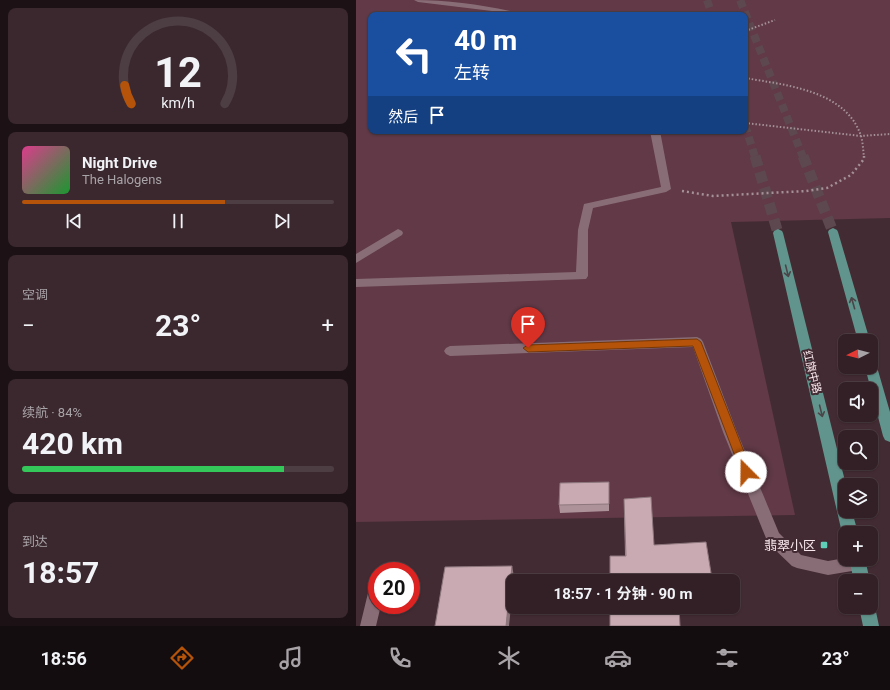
<!DOCTYPE html>
<html lang="zh">
<meta charset="utf-8">
<style>
:root{--surface:#322026;--page:#3a282e;--text:#f1f3f6;--muted:#a8a3a7;--line:#4d3e43;--accent:#b45309}
body{margin:0;font-family:Roboto,"Noto Sans SC",sans-serif;background:var(--page);color:var(--text);height:100vh;display:flex;flex-direction:column;font-size:15px;white-space:nowrap}
*{box-sizing:border-box;margin:0}
p{font-size:13px;color:var(--muted)}
.icon{flex:none;width:22px;height:22px;fill:none;stroke:currentColor;stroke-width:2;stroke-linecap:round;stroke-linejoin:round}
.map{position:relative;flex:1;overflow:hidden}
.details{display:flex;flex-direction:column;gap:8px;padding:8px;background:#1c1215;width:356px}
.details>*{flex:none}
.hud{position:absolute;left:12px;top:12px;width:380px;height:122px;border-radius:8px;box-shadow:0 1px 3px #0004,0 0 0 1px var(--line);background:#1a4fa0;color:#fff;overflow:hidden}
.needle{width:26px;rotate:264deg}
.buttons{position:absolute;left:482px;top:334px;display:grid;gap:8px}
.buttons a{display:grid;place-items:center;width:40px;height:40px;border-radius:8px;background:var(--surface);box-shadow:0 1px 3px #0004,0 0 0 1px var(--line);font-size:20px}
.speed{position:absolute;left:12px;top:562px;display:flex;gap:8px;font-size:20px;font-weight:700;text-align:center}
.speed>*{display:grid;place-content:center;width:52px;height:52px;border-radius:50%;background:var(--surface);box-shadow:0 1px 3px #0004,0 0 0 1px var(--line);line-height:1}
.speed .limit{border:6px solid #d22;background:#fff;color:#111}
.pin{position:absolute;display:grid;place-items:center;width:34px;height:34px;color:#fff;margin:-41px -17px;border-radius:50% 50% 50% 0;rotate:-45deg;box-shadow:0 0 4px #0007}
.pin .icon{rotate:45deg}
.me{position:absolute;width:44px;margin:-22px;rotate:338deg;stroke-linejoin:round;filter:drop-shadow(0 0 3px #0008)}
.turn{display:flex;align-items:center;gap:14px;height:84px;padding:0 20px;font-size:18px}
.turn .icon{width:52px;height:52px;stroke-width:2.5}
.turn b{display:block;font-size:28px;line-height:34px}
.then{display:flex;align-items:center;height:38px;padding:0 20px;background:#0003;gap:8px;font-size:15px}
.big{font-size:30px;font-weight:700;line-height:1.1}
.details .tile{flex:1;display:flex;flex-direction:column;justify-content:center;gap:6px;min-width:0;padding:0 14px;border-radius:8px;background:var(--page)}
.details .dial{align-items:center;gap:0}
.dial svg{height:104px;overflow:visible;fill:none;stroke:var(--line);stroke-width:7;stroke-linecap:round;text-anchor:middle}
.dial text{fill:var(--text);stroke:none}
.song{display:flex;align-items:center;gap:12px}
.cover{width:48px;height:48px;border-radius:6px;background:linear-gradient(135deg,hsl(330 70% 55%),hsl(130 70% 35%))}
.played{height:4px;border-radius:2px;background:linear-gradient(90deg,var(--accent) 65%,var(--line) 65%)}
.keys{display:flex;justify-content:space-around;direction:ltr}
.heat{display:flex;justify-content:space-between;align-items:center;font-size:22px;direction:ltr}
.charge{height:6px;border-radius:3px;background:linear-gradient(90deg,#34c759 84%,var(--line) 0)}
.trip{position:absolute;left:150px;top:574px;width:234px;height:40px;border-radius:8px;background:var(--surface);box-shadow:0 1px 3px #0004,0 0 0 1px var(--line);font-weight:700;line-height:40px;text-align:center}
.menu{display:flex;height:64px;justify-content:space-around;align-items:center;background:#140d0f;color:var(--muted)}
.menu .icon{width:28px;height:28px}
.menu .current{color:var(--accent)}
.menu b{font-size:18px;color:var(--text)}
main{display:flex;flex:1;min-height:0}
.map>svg:first-child{display:block}
</style>
<main>
<section class="details">
<div class="tile dial"><svg viewBox="0 0 100 80">
<path d="M14 69A42 42 0 1 1 86 69"/>
<path d="M14 69A42 42 0 0 1 9 55" stroke="#b45309"/>
<text x="50" y="56" font-size="32" font-weight="700">12</text>
<text x="50" y="72" font-size="11">km/h</text>
</svg></div>
<div class="tile">
<div class="song"><i class="cover"></i><div><b>Night Drive</b><p>The Halogens</p></div></div>
<div class="played"></div>
<div class="keys"><svg class="icon" aria-label="previous" viewBox="0 0 24 24"><path d="M18 5L8 12l10 7zM5 5v14"/></svg><svg class="icon" aria-label="pause" viewBox="0 0 24 24"><path d="M8 5v14M16 5v14"/></svg><svg class="icon" aria-label="next" viewBox="0 0 24 24"><path d="M6 5l10 7-10 7zM19 5v14"/></svg></div>
</div>
<div class="tile"><p>空调</p>
<div class="heat"><a>−</a><b class="big">23°</b><a>+</a></div>
</div>
<div class="tile"><p>续航 · 84%</p><b class="big">420 km</b><div class="charge"></div></div>
<div class="tile"><p>到达</p><b class="big">18:57</b></div>
</section>
<div class="map">
<svg width="534" height="626" viewBox="0 0 534 626">
<rect width="100%" height="100%" fill="#432b33"/>
<!-- green -->
<path fill="#613947" fill-rule="evenodd" d="M0,0h534v218l-159,4 64,293 -439,7zM15,15h374v116h-374z"/>
<g fill="none" stroke-linecap="round" stroke-linejoin="round">
<!-- major-tunnel-far1 -->
<path stroke="#5e484f" stroke-width="8" stroke-dasharray="8 4.5" stroke-linecap="butt" d="M351,0l5,15
M384,0l63,157
M389,125l10,32"/>
<!-- major-tunnel -->
<path stroke="#5e484f" stroke-width="11" stroke-dasharray="11 5.5" stroke-linecap="butt" d="M399,156l23,77
M447,156l30,76"/>
<!-- path-far1 -->
<path stroke="#a59198" stroke-width="2" stroke-dasharray="1.5 2" stroke-linecap="butt" d="M389,31l30,-11
M389,78c40,7 101,12 116,58 2,7 2,14 3,21
M389,123l116,13 29,-2"/>
<!-- path -->
<path stroke="#a59198" stroke-width="2.5" stroke-dasharray="2 3" stroke-linecap="butt" d="M326,191l31,5 93,-5 21,-3 24,-13 13,-16v-3"/>
<!-- minor -->
<path fill="#896d76" fill-rule="evenodd" d="M58,0c36,0 70,5 105,13l1,2h-13l-15,-4 -74,-9z
M294,131h10l11,58 -5,3 -73,16 -5,22v46l-2,3 -230,8v-8l220,-7 2,-42 6,-26 77,-17z
M42,229l4,2 1,2 -1,2 -46,28v-9z
M341,337l4,2 2,3 34,90 42,101 22,22 27,6 17,-3 19,1 2,5 -2,5 -36,6 -31,-7 -5,-2 -24,-23 -45,-111 -30,-85 -243,9 -4,-2 -2,-3 2,-3 4,-2z
M18,590l3,1v14h4l-5,21h-16l8,-33z"/>
<!-- major -->
<path fill="#61948c" fill-rule="evenodd" d="M477,228l4,2 1,2 32,109h-12l-30,-109 1,-2z
M422,229l4,2 1,2 63,252 -1,26h7l6,22h-13v5l-3,-5 -69,-300 1,-2z
M515,362l5,2 1,3 13,45v30l-5,-2 -2,-4 -18,-69h6z
M493,559h16l5,22h-16z
M515,601l4,6 4,19h-16l-4,-19h12z"/>
</g>
<!-- wall -->
<path fill="#ad929a" d="M253,482v29l-49,2 -1,-8z
M268,499l30,46 58,34v2h-102l15,-25z"/>
<!-- shaded-wall -->
<path fill="#8d777d" d="M156,566l2,10 -5,50h-3z"/>
<!-- building -->
<path fill="#c9aab3" stroke="#8d777d" d="M253,482v22l-50,1 1,-22z
M295,497l3,48 52,-3 6,37 -21,2h-81v-25h16l-2,-57z
M156,566l-6,60h-71l10,-59z
M254,607h69l1,19h-70z"/>
<!-- one-way arrows -->
<defs><path id="oneway-shaft" d="M-6 0H5M1.5-3L5.5 0L1.5 3" fill="none" stroke-width="1.6" stroke-linecap="round" stroke-linejoin="round"/></defs>
<g stroke="#4a4549">
<use href="#oneway-shaft" transform="translate(431 271) rotate(76)"/>
<use href="#oneway-shaft" transform="translate(497 303) rotate(-106)"/>
<use href="#oneway-shaft" transform="translate(465 411) rotate(76)"/>
</g>
<!-- route -->
<path fill="#b45309" stroke="#753606" d="M341,339l4,3 51,130 -2,3 -4,1 -4,-1 -1,-3 -48,-126 -165,6 -5,-4 5,-3z"/>
<!-- markers -->
<rect fill="#5eceb7" stroke="#432b33" stroke-width="1.5" x="464" y="541" width="8" height="8" rx="2"/>
<g text-anchor="middle" dominant-baseline="central" stroke-width="4" stroke-linejoin="round" paint-order="stroke">
<!-- street labels -->
<g font-size="11" fill="#f9e9ee" stroke="#432b33">
<text transform="translate(456 372) rotate(76)">红旗中路</text>
</g>
<!-- near-poi labels -->
<g font-size="13" fill="#f9e9ee" stroke="#432b33" text-anchor="end">
<text x="460" y="545">翡翠小区</text>
</g>
</g>
</svg>
<div class="buttons">
<a><svg class="needle" viewBox="-14 -14 28 28"><path d="M0-13l5 13h-10z" fill="#e53935"/><path d="M0 13l5-13h-10z" fill="#a8a3a7"/></svg></a>
<a><svg class="icon" aria-label="sound" viewBox="0 0 24 24"><path d="M4 9h4l5-4v14l-5-4H4zM17 9q2 3 0 6"/></svg></a>
<a><svg class="icon" aria-label="search" viewBox="0 0 24 24"><circle cx="10" cy="10" r="6"/><path d="M15 15l6 6"/></svg></a>
<a><svg class="icon" aria-label="layers" viewBox="0 0 24 24"><path d="M12 4l9 5-9 5-9-5zM3 14l9 5 9-5"/></svg></a>
<a>+</a>
<a>−</a>
</div>
<div class="speed"><div class="limit">20</div></div>
<div class="pin" style="left:172px;top:348px;background:#d93025"><svg class="icon" aria-label="arrive" viewBox="0 0 24 24"><path d="M6 21V4h12l-3 4 3 4H6"/></svg></div>
<svg class="me" style="left:390px;top:472px" viewBox="-20 -20 40 40"><circle r="19" fill="#fff"/><path d="M0-13L10 11 0 6-10 11z" fill="#b45309"/></svg>
<div class="trip">18:57 · 1 分钟 · 90 m</div>
<div class="hud">
<div class="turn"><svg class="icon" aria-label="left" viewBox="0 0 24 24"><path d="M17 20v-9H6M10 6l-5 5 5 5"/></svg><div><b>40 m</b>左转</div></div>
<div class="then">然后<svg class="icon" aria-label="arrive" viewBox="0 0 24 24"><path d="M6 21V4h12l-3 4 3 4H6"/></svg></div>
</div>
</div>
</main>
<nav class="menu">
<b>18:56</b>
<svg class="icon current" aria-label="directions" viewBox="0 0 24 24"><path d="M12 3l9 9-9 9-9-9zM9 14v-3h6M13 9l2 2-2 2"/></svg>
<svg class="icon" aria-label="music" viewBox="0 0 24 24"><path d="M9 18V5l10-2v13"/><circle cx="6" cy="18" r="3"/><circle cx="16" cy="16" r="3"/></svg>
<svg class="icon" aria-label="phone" viewBox="0 0 24 24"><path d="M5 4h4l2 5-3 2q2 4 5 5l2-3 5 2v4C11 20 4 13 5 4z"/></svg>
<svg class="icon" aria-label="climate" viewBox="0 0 24 24"><path d="M12 3v18M4 7l16 10M4 17L20 7"/></svg>
<svg class="icon" aria-label="car" viewBox="0 0 24 24"><path d="M5 17H2v-5l4-1 3-4h7l3 4 3 1v5h-3M9 17h6M6 11h13"/><circle cx="7" cy="17" r="2"/><circle cx="17" cy="17" r="2"/></svg>
<svg class="icon" aria-label="filters" viewBox="0 0 24 24"><path d="M4 7h16M4 17h16"/><circle cx="9" cy="7" r="2"/><circle cx="15" cy="17" r="2"/></svg>
<b>23°</b>
</nav>
